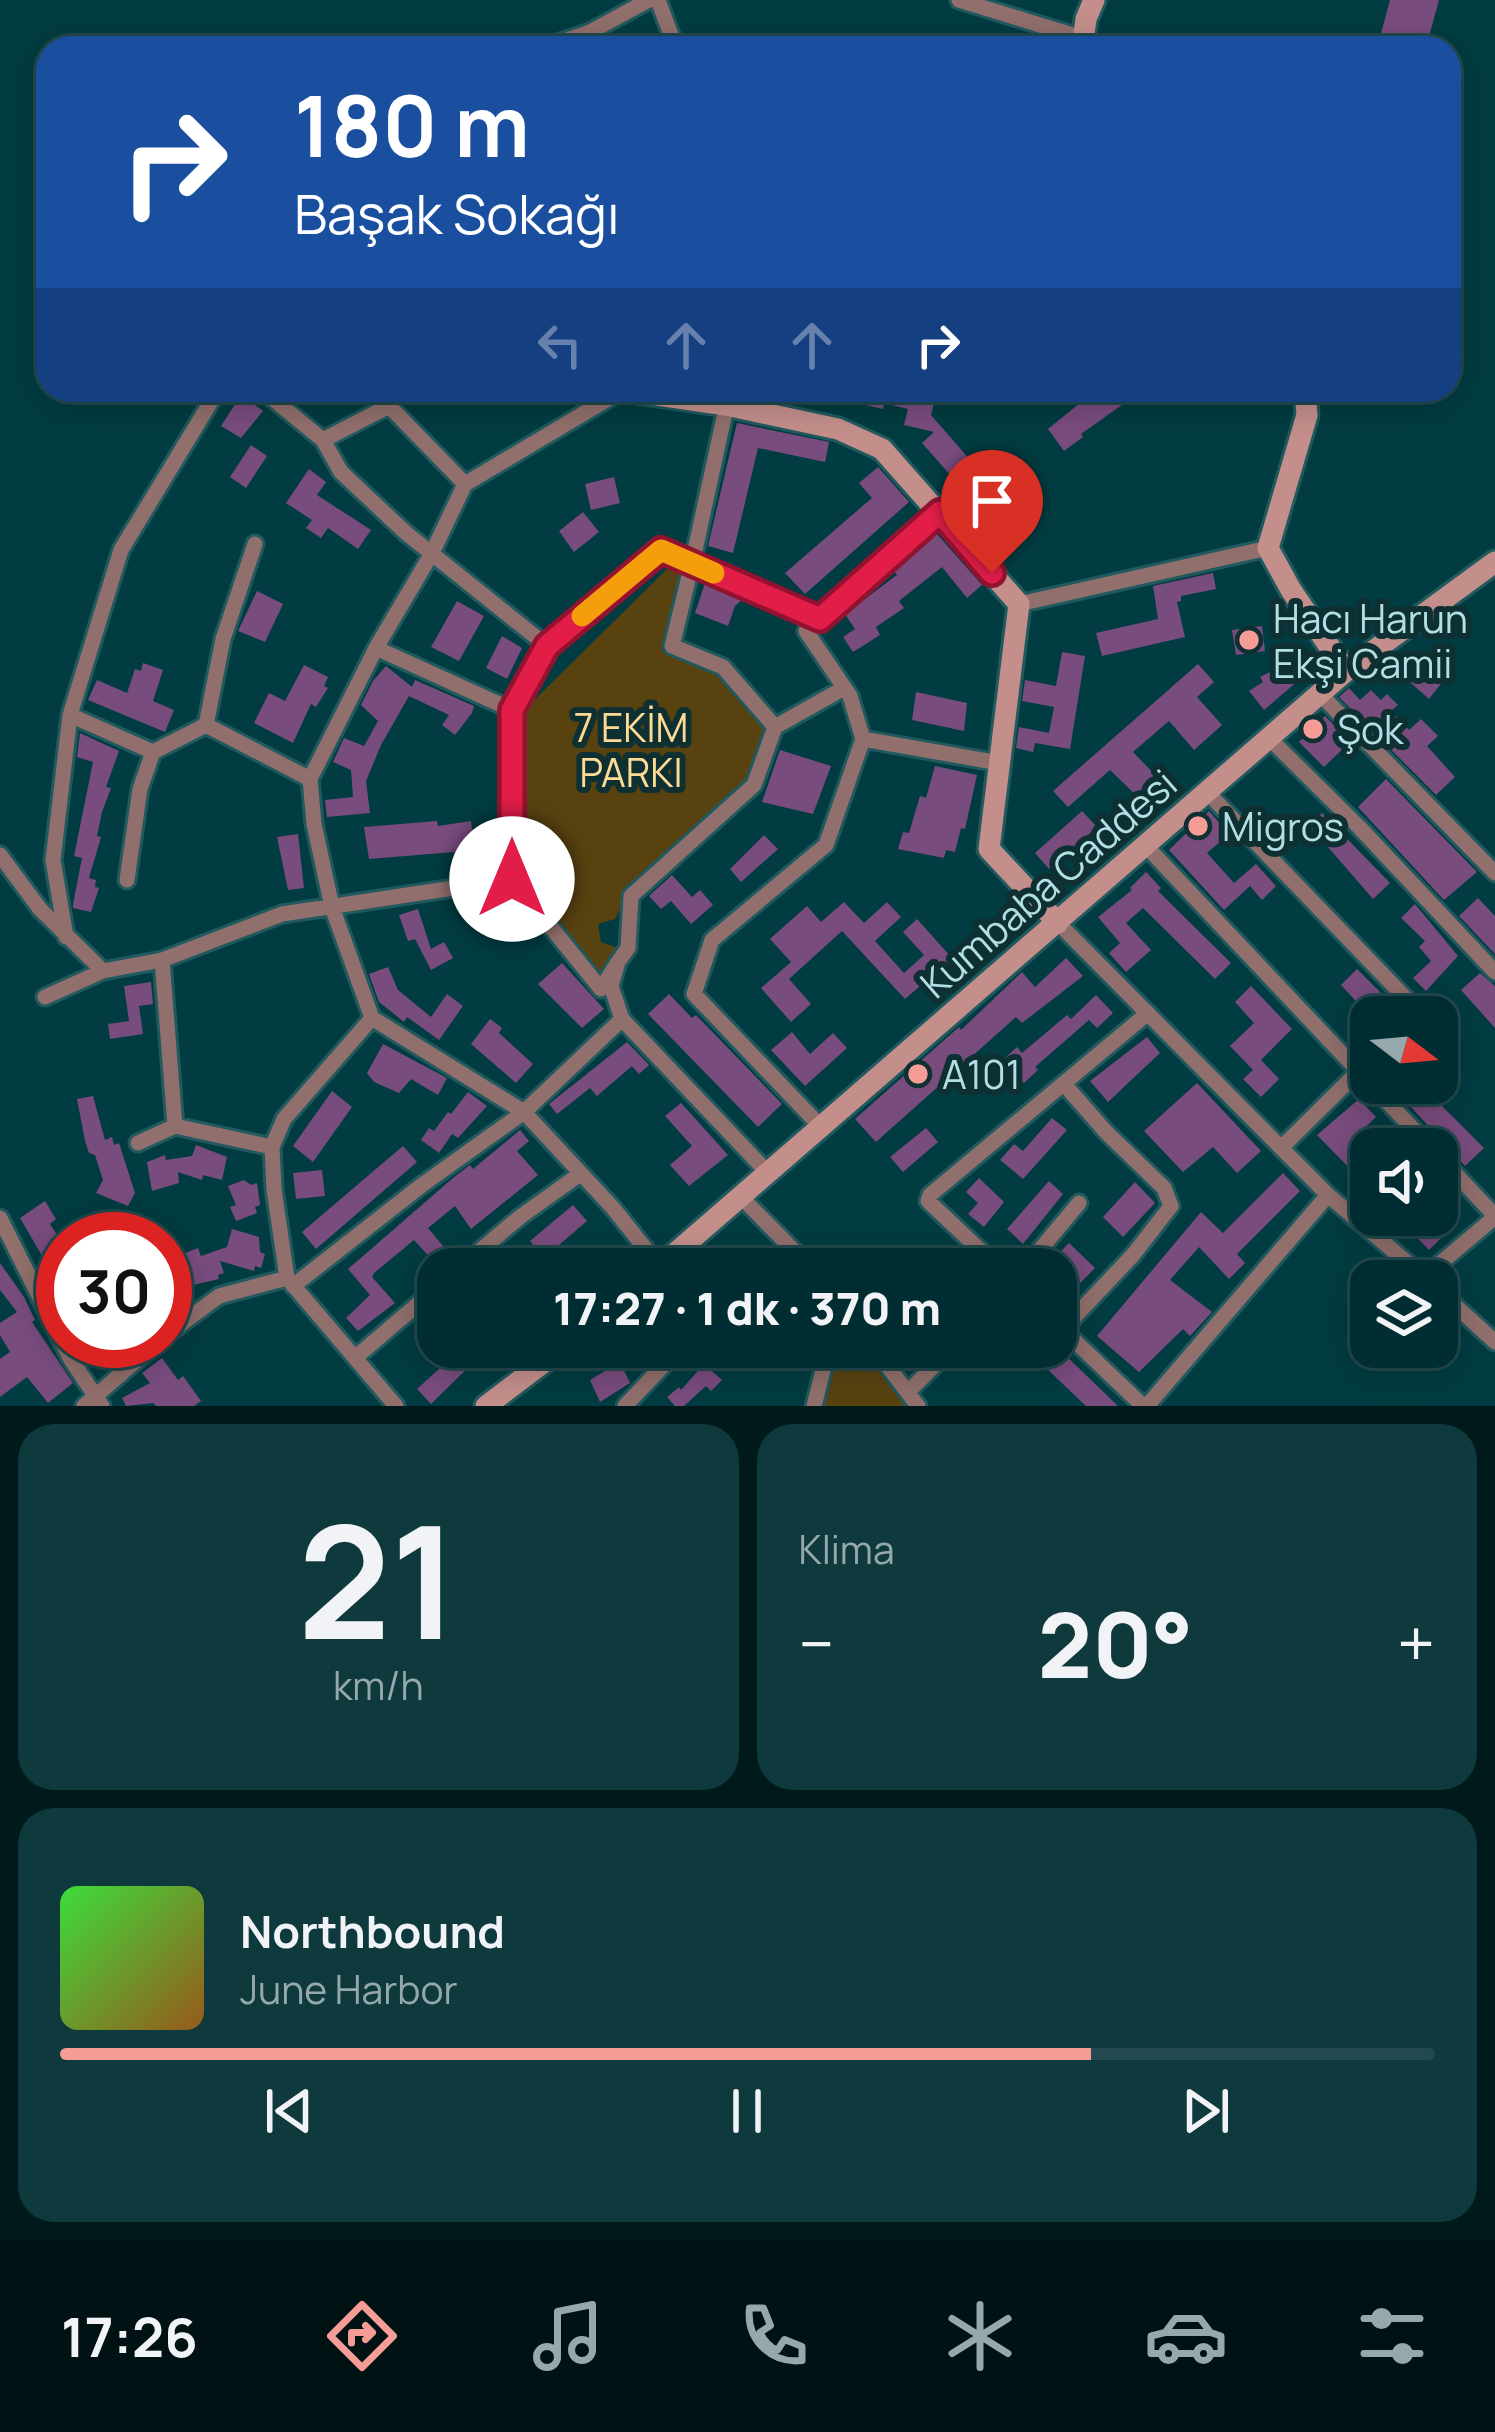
<!DOCTYPE html>
<html lang="tr">
<meta charset="utf-8">
<style>
:root{--surface:#002d31;--page:#0e393d;--text:#f1f3f6;--muted:#95a8ab;--line:#22494d;--accent:#f59c96}
body{margin:0;font-family:Manrope,sans-serif;background:var(--page);color:var(--text);height:100vh;display:flex;flex-direction:column;font-size:45px;white-space:nowrap}
*{box-sizing:border-box;margin:0}
p{font-size:39px;color:var(--muted)}
.icon{flex:none;width:66px;height:66px;fill:none;stroke:currentColor;stroke-width:2;stroke-linecap:round;stroke-linejoin:round}
.map{position:relative;height:1406px;overflow:hidden}
.drawer{display:flex;flex-direction:column;gap:18px;padding:18px;background:#00191b;flex:1}
.drawer>*{flex:none}
.banner{position:absolute;left:36px;top:36px;width:1425px;height:366px;border-radius:36px;box-shadow:0 6px 30px #0003,0 0 0 3px var(--line);background:#1a4fa0;color:#fff;overflow:hidden}
.needle{width:78px;rotate:106deg}
.controls{position:absolute;left:1350px;top:996px;display:grid;gap:24px}
.controls a{display:grid;place-items:center;width:108px;height:108px;border-radius:24px;background:var(--surface);box-shadow:0 6px 30px #0003,0 0 0 3px var(--line);font-size:60px}
.speed{position:absolute;left:36px;top:1212px;display:flex;gap:24px;font-size:60px;font-weight:700;text-align:center}
.speed>*{display:grid;place-content:center;width:156px;height:156px;border-radius:50%;background:var(--surface);box-shadow:0 6px 30px #0003,0 0 0 3px var(--line);line-height:1}
.speed .limit{border:18px solid #d22;background:#fff;color:#111}
.pin{position:absolute;display:grid;place-items:center;width:102px;height:102px;color:#fff;margin:-123px -51px;border-radius:50% 50% 50% 0;rotate:-45deg;box-shadow:0 0 12px #0007}
.pin .icon{rotate:45deg}
.me{position:absolute;width:132px;margin:-66px;rotate:0deg;stroke-linejoin:round;filter:drop-shadow(0 0 9px #0008)}
.turn{display:flex;align-items:center;gap:42px;height:252px;padding:0 60px;font-size:54px}
.turn .icon{width:156px;height:156px;stroke-width:2.5}
.turn b{display:block;font-size:84px;line-height:102px}
.lanes{display:flex;align-items:center;height:114px;padding:0 60px;background:#0003;justify-content:center;gap:60px;direction:ltr}
.lanes .off{opacity:.35}
.big{font-size:90px;font-weight:800;line-height:1.1}
.drawer .widget{flex:1;display:flex;flex-direction:column;justify-content:center;gap:18px;min-width:0;padding:0 42px;border-radius:36px;background:var(--page)}
.drawer .dial{align-items:center;gap:0}
.dial b{font-size:156px;line-height:1}
.song{display:flex;align-items:center;gap:36px}
.cover{width:144px;height:144px;border-radius:18px;background:linear-gradient(135deg,hsl(120 70% 55%),hsl(30 70% 35%))}
.played{height:12px;border-radius:6px;background:linear-gradient(90deg,var(--accent) 75%,var(--line) 75%)}
.keys{display:flex;justify-content:space-around;direction:ltr}
.heat{display:flex;justify-content:space-between;align-items:center;font-size:66px;direction:ltr}
.drawer .tiles{flex:1;display:grid;gap:18px;grid-template-columns:1fr 1fr}
.widget:last-child{grid-column:span 2}
.trip{position:absolute;left:417px;top:1248px;width:660px;height:120px;border-radius:36px;background:var(--surface);box-shadow:0 6px 30px #0003,0 0 0 3px var(--line);font-weight:800;line-height:120px;text-align:center}
.tab-bar{display:flex;height:192px;justify-content:space-around;align-items:center;background:#001214;color:var(--muted)}
.tab-bar .icon{width:84px;height:84px}
.tab-bar .on{color:var(--accent)}
.tab-bar b{font-size:54px;color:var(--text)}
.map>svg:first-child{display:block}
</style>
<div class="map">
<svg width="1495" height="1406" viewBox="0 0 1495 1406">
<rect width="100%" height="100%" fill="#003c41"/>
<!-- green -->
<path fill="#584210" d="M669,567l13,3 -18,82 57,22 46,54 -19,52 -116,107 -17,32 -17,5 3,18 17,6 -3,19 -13,14 -85,-104 3,-163z
M829,1347h44l45,59h-104z"/>
<!-- building -->
<path fill="#794c7e" d="M1390,0h49l-13,48h-49z
M832,390h56l21,5 1,-5h27l-6,25 47,54 36,4 -3,25 -22,-2 2,-23 -24,21 -45,-51 12,-11 -30,-7 4,-16 -24,-6 -1,6 -17,-4 -35,-12z
M1096,390h47l-62,44 2,3 -19,14 -16,-22z
M241,395l22,16 -22,27 -20,-12z
M737,423l92,19 -4,20 -67,-14 -25,105 -25,-7z
M251,445l16,11 -21,32 -16,-11z
M878,467l31,35 -104,92 -20,-21 87,-75 -13,-15z
M309,469l17,13 -9,13 54,35 -13,19 -30,-21 -7,10 -15,-10 6,-8 -26,-17z
M614,477l6,26 -29,7 -6,-26z
M583,512l16,20 -25,20 -15,-21z
M937,534l45,51 -15,13 -25,-31 -43,34 5,7 -28,19 4,8 -27,17 -10,-15 12,-8 -10,-15 52,-39 -4,-5z
M1213,573l3,16 -35,7v5l-4,1 8,35 -83,19 -6,-23 62,-14 -5,-33z
M705,583l38,16 -8,7 -7,20 -33,-13z
M257,591l26,13 -18,38 -27,-11z
M457,601l27,15 -25,45 -28,-14z
M1262,626l3,25 -29,4 -4,-25z
M502,636l20,12 -15,31 -21,-11z
M1410,650l34,30 -15,19 -34,-30z
M1062,652l23,4 -15,93 -35,-6 -2,9 -17,-4 3,-21 30,6 5,-26 -32,-6 3,-21 31,6z
M1298,658l15,10 -49,42 -15,-19 14,-9 -3,-5z
M143,663l20,7 -10,31 21,9 -9,22 -77,-32 9,-20 30,13 8,-24 6,2z
M1198,664l16,18 -17,15 25,28 -28,25 -25,-29 -36,31 28,29 -20,19 -31,-30 -42,37 -15,-16z
M304,665l24,12 -4,9 4,2 -12,19 -5,-3 -18,39 -39,-20 15,-30 16,8z
M386,666l26,21 3,-7 59,26 -2,7 -17,22 -13,-10 7,-10 -40,-19 -28,49 -15,36 4,32 -43,4 -2,-17 28,-3 -2,-27 -18,-8 11,-24 20,8 14,-25 -17,-16 12,-24z
M1349,688l11,12 11,-10 10,10 6,-6 11,11 -7,6 18,19 12,-11 17,17 -11,10 28,31 -19,18 -97,-98z
M916,692l51,11 -3,28 -52,-11z
M1325,716l25,26 -26,25 -25,-25z
M80,733l39,18 -13,36 5,1 -9,24 -5,24 4,1 -12,41 7,2 -1,7 4,1 -8,24 -18,-4v-4l9,-46 -8,-2 19,-94 -16,-5z
M780,750l51,16 -18,48 -51,-12z
M935,766l42,9 -12,54 -4,-1 -6,24 -9,-2 -2,8 -46,-9 5,-17 6,1 11,-37 6,2z
M1386,779l91,93 -33,28 -86,-93z
M1082,811l15,16 -48,42 -14,-16z
M1209,811l20,23 -22,19 27,30 22,-19 20,22 -14,14 -12,-14 -26,24 -55,-60z
M1322,813l68,70 -17,16 -64,-74z
M437,821l1,5 33,-5 5,38 -21,3 -1,-10 -85,7 -5,-32z
M298,834l6,54 -16,2 -11,-53z
M764,835l14,14 -37,33 -11,-13z
M1146,872l15,16 -3,3 73,72 -16,16 -72,-71 -17,15 25,27 -25,22 -17,-19 11,-10 -22,-26 34,-27 -2,-2z
M672,875l20,22 8,-7 13,15 -22,19 -20,-23 -10,8 -12,-13z
M1478,898l17,18v38l-36,-38z
M844,902l20,21 23,-21 14,15 -26,24 29,32 20,-18 -21,-23 14,-13 35,39 -47,41 -63,-68 -53,48 22,25 -20,18 -30,-34 30,-26 -21,-23 37,-33 14,16z
M1415,904l43,52 -32,35 -13,-13 18,-17 -12,-14 6,-6 -24,-23z
M418,909l13,40 13,-7 9,16 -22,12 -16,-31 -7,2 -9,-26z
M1066,958l17,18 -61,47 -6,-6 -140,125 -21,-23 104,-92 2,3 61,-58 13,15z
M562,963l42,46 -22,19 -44,-44z
M388,967l10,23 33,27 16,-23 16,12 -24,34 -32,-23 -3,5 -25,-20 -10,-28z
M1357,969l45,45 -1,3h-44l7,-7 -23,-25z
M1480,973l15,13v42l-34,-38z
M151,982l2,22 -14,2 4,28 -33,5 -2,-15 21,-3 -5,-35z
M1251,986l41,43 -31,31 18,19 -18,18 -18,-18 10,-9 -23,-24 24,-23 -19,-21z
M669,994l23,24 4,-3 86,89 -24,23 -110,-113z
M1096,995l17,18 -16,15 -8,-8 -54,47 3,3 -14,13 -21,-23 14,-13 5,6 45,-38 4,4z
M490,1019l12,9 -3,5 34,31 -17,19 -45,-39z
M792,1032l18,22 23,-21 14,15 -42,38 -34,-36z
M1147,1037l13,16 -52,49 -18,-21z
M627,1042l22,23 -10,9 -7,-8 -35,30 -7,-8 -33,26 -8,-10z
M383,1044l64,34 -9,17 -27,-16 -12,14 -25,-11 -7,-9z
M1197,1083l64,68 -24,22 -24,-26 -30,25 -39,-41z
M1389,1083h30l65,65 -19,18z
M332,1091l20,16 -39,55 -20,-16z
M468,1092l19,14 -29,32 -6,-4 -13,19 -18,-13 8,-12 5,3 14,-19 3,2z
M93,1096l12,44 7,-3 2,8 5,-2 16,50 -7,13 -32,-13 7,-13 -8,-25 -6,-2 -4,-12 -8,-42z
M1359,1099l17,18 -23,22 18,19v32l-54,-55z
M681,1103l47,52 -39,31 -19,-21 22,-19 -27,-30z
M1052,1118l15,12 -44,49 -23,-19 14,-16 9,7z
M926,1128l12,14 -35,30 -13,-15z
M520,1130l9,11 -12,10 21,24 -67,54 -16,-23 -27,22 21,25 -13,11 -22,-24 -40,33 -2,4 23,26 -37,28 -12,-13 24,-23 -22,-26 105,-91 17,-13 3,4z
M196,1145l31,12 -5,23 -19,-5 -1,5 -24,-8 1,11 -27,8 -5,-29 18,-7 1,5 26,-4z
M403,1146l14,16 -101,87 -14,-17z
M322,1170l3,26 -29,3 -3,-26z
M1283,1173l17,18 -63,63 8,9 -16,16 -30,-32 -29,33 42,32 -22,24 -7,-7 -44,43 -42,-36 104,-124 22,21z
M979,1178l25,24 -20,25 -16,-13 10,-11 -12,-11z
M244,1180l7,5 6,-2 3,22 -5,2 2,6 -21,8 -6,-14 6,-2 -8,-19z
M1049,1181l14,13 -40,50 -16,-15z
M1135,1182l20,21 -32,34 -20,-20z
M45,1201l11,18 -6,5 13,20v46l-3,-5 -4,3 -10,-14 5,-3 -31,-53z
M573,1205l14,16 -43,37 -14,-17z
M1395,1215h32l18,19 -16,16z
M232,1229l27,8 1,15 5,2 -4,14 -6,-2 -1,5 -34,-10 4,12 -6,2 1,4 -26,6 -10,-31 15,-6 3,8 26,-9z
M1069,1243l26,25 -39,40v-39h-12z
M0,1263l24,34 11,23 -3,2 41,61 -25,20 -21,-26 -27,20v-38l10,-7 -10,-17v-12l17,-11 -17,-22z
M463,1347h38l-18,16 -4,-6 -48,47 -14,-15z
M1024,1347h33l61,59h-32z
M162,1358l16,22 5,-4 18,25 -7,5h-38l-3,-3 -27,3 -4,-8 28,-15 -8,-10z
M620,1362l10,21 -30,19 -10,-22z
M704,1364l18,16 -11,11 -5,-5 -22,20h-9l-8,-9 12,-10 2,3z"/>
<g fill="none" stroke-linecap="round" stroke-linejoin="round">
<!-- street casing -->
<g stroke="#20595e" stroke-width="21">
<path id="street" d="M658,0l18,48
M959,0l123,38
M543,48l47,-16 59,-32
M262,390l61,50 18,32 65,61 141,113
M391,390l-2,16 76,78
M623,390l-158,94 -33,69 -56,95 -66,131 4,45 18,83 40,111 152,94 89,96 47,59
M730,390l-38,174 128,55
M323,440l66,-34
M1019,604l249,-56
M376,648l136,62
M1320,694l175,179
M70,715l51,-165 97,-160
M206,725l17,-86 32,-95
M775,727l69,-39
M1269,738l91,90 135,144
M863,739l-13,-43 -44,-65 134,-119
M863,739l136,24
M1207,792l212,220 -6,5
M1146,846l286,303
M0,855l40,54 63,62 -58,26
M127,880l13,-91 13,-37
M1058,923l270,272 96,82 71,-60
M66,937l-13,-77 17,-145 83,37 53,-27 104,54
M162,960l13,166 97,21
M618,962l-17,27 -89,-110v-169l35,-64 113,-96 32,14 -20,82 51,21 52,60 -21,58 -123,111 -3,52 -10,14 -7,24 11,33 147,155
M103,971l59,-11 120,-46 230,-35
M372,1018l-88,101 -12,28 2,42 13,89 109,128
M822,1128l-128,-134 18,-54 114,-95 37,-106
M138,1143l37,-17
M1282,1147l89,-88
M1437,1154l58,62
M742,1198l70,71
M0,1218l70,140 32,48
M458,1269l62,-52 60,-43
M1000,1269l-72,-68 2,-6 218,-182
M1024,1269l55,-66
M293,1286l129,-101 102,-73 98,-93
M1437,1289l58,53
M1058,1325l85,81
M1063,1329l70,-74 38,-49 -7,-18 -58,-56 -42,-48
M165,1336l54,-40 68,-18
M873,1347l45,59
M356,1357l82,-70
M908,1392l45,-45
M84,1406l75,-65
M625,1406l56,-59
M814,1406l15,-59
M1147,1406l181,-211"/>
</g>
<!-- secondary casing -->
<g stroke="#20595e" stroke-width="27">
<path id="secondary" d="M1082,48l4,-29 8,-19
M623,390l103,15 112,24 44,20 137,155 -30,245 69,74
M1305,390l2,25 -39,133 23,42 55,81
M657,1269l689,-598 149,-109
M486,1406l78,-59"/>
</g>
<!-- street -->
<use href="#street" stroke="#906f6c" stroke-width="15"/>
<!-- secondary -->
<use href="#secondary" stroke="#c48f8b" stroke-width="21"/>
</g>
<g fill="none" stroke-linecap="round" stroke-linejoin="round">
<!-- route casing -->
<g stroke="#92132f" stroke-width="30">
<path id="route" d="M512,879v-169l35,-64 114,-96 159,69 120,-107 52,61"/>
</g>
<!-- route -->
<use href="#route" stroke="#e11d48" stroke-width="21"/>
<!-- slow -->
<path stroke="#f59e0b" stroke-width="21" d="M582,616l79,-66 53,23"/>
</g>
<!-- markers -->
<g fill="#f59c96" stroke="#0f3033" stroke-width="4.5">
<circle cx="1249" cy="640" r="12"/>
<circle cx="1313" cy="729" r="12"/>
<circle cx="1198" cy="826" r="12"/>
<circle cx="918" cy="1074" r="12"/>
</g>
<g text-anchor="middle" dominant-baseline="central" stroke-width="12" stroke-linejoin="round" paint-order="stroke">
<!-- poi labels -->
<g font-size="39" fill="#b1dfe3" stroke="#0f3033" text-anchor="start">
<text x="1273" y="618">Hacı Harun<tspan x="1273" dy="45">Ekşi Camii</tspan></text>
<text x="1337" y="729">Şok</text>
<text x="1222" y="826">Migros</text>
<text x="942" y="1074">A101</text>
</g>
<!-- park labels -->
<g font-size="39" fill="#feda94" stroke="#0f3033">
<text x="631" y="727">7 EKİM<tspan x="631" dy="45">PARKI</tspan></text>
</g>
<!-- street labels -->
<g font-size="39" fill="#b1dfe3" stroke="#0f3033">
<text transform="translate(1048 883) rotate(-41)">Kumbaba Caddesi</text>
</g>
</g>
</svg>
<div class="controls">
<a><svg class="needle" viewBox="-14 -14 28 28"><path d="M0-13l5 13h-10z" fill="#e53935"/><path d="M0 13l5-13h-10z" fill="#95a8ab"/></svg></a>
<a><svg class="icon" aria-label="sound" viewBox="0 0 24 24"><path d="M4 9h4l5-4v14l-5-4H4zM17 9q2 3 0 6"/></svg></a>
<a><svg class="icon" aria-label="layers" viewBox="0 0 24 24"><path d="M12 4l9 5-9 5-9-5zM3 14l9 5 9-5"/></svg></a>
</div>
<div class="speed"><div class="limit">30</div></div>
<div class="pin" style="left:992px;top:573px;background:#d93025"><svg class="icon" aria-label="arrive" viewBox="0 0 24 24"><path d="M6 21V4h12l-3 4 3 4H6"/></svg></div>
<svg class="me" style="left:512px;top:879px" viewBox="-20 -20 40 40"><circle r="19" fill="#fff"/><path d="M0-13L10 11 0 6-10 11z" fill="#e11d48"/></svg>
<div class="trip">17:27 · 1 dk · 370 m</div>
<div class="banner">
<div class="turn"><svg class="icon" aria-label="right" viewBox="0 0 24 24"><path d="M7 20v-9h11M14 6l5 5-5 5"/></svg><div><b>180 m</b>Başak Sokağı</div></div>
<div class="lanes"><svg class="icon off" aria-label="left" viewBox="0 0 24 24"><path d="M17 20v-9H6M10 6l-5 5 5 5"/></svg><svg class="icon off" aria-label="ahead" viewBox="0 0 24 24"><path d="M12 20V5M6 11l6-6 6 6"/></svg><svg class="icon off" aria-label="ahead" viewBox="0 0 24 24"><path d="M12 20V5M6 11l6-6 6 6"/></svg><svg class="icon" aria-label="right" viewBox="0 0 24 24"><path d="M7 20v-9h11M14 6l5 5-5 5"/></svg></div>
</div>
</div>
<section class="drawer">
<div class="tiles">
<div class="widget dial"><b>21</b><p>km/h</p></div>
<div class="widget"><p>Klima</p>
<div class="heat"><a>−</a><b class="big">20°</b><a>+</a></div>
</div>
<div class="widget">
<div class="song"><i class="cover"></i><div><b>Northbound</b><p>June Harbor</p></div></div>
<div class="played"></div>
<div class="keys"><svg class="icon" aria-label="previous" viewBox="0 0 24 24"><path d="M18 5L8 12l10 7zM5 5v14"/></svg><svg class="icon" aria-label="pause" viewBox="0 0 24 24"><path d="M8 5v14M16 5v14"/></svg><svg class="icon" aria-label="next" viewBox="0 0 24 24"><path d="M6 5l10 7-10 7zM19 5v14"/></svg></div>
</div>
</div>
</section>
<nav class="tab-bar">
<b>17:26</b>
<svg class="icon on" aria-label="directions" viewBox="0 0 24 24"><path d="M12 3l9 9-9 9-9-9zM9 14v-3h6M13 9l2 2-2 2"/></svg>
<svg class="icon" aria-label="music" viewBox="0 0 24 24"><path d="M9 18V5l10-2v13"/><circle cx="6" cy="18" r="3"/><circle cx="16" cy="16" r="3"/></svg>
<svg class="icon" aria-label="phone" viewBox="0 0 24 24"><path d="M5 4h4l2 5-3 2q2 4 5 5l2-3 5 2v4C11 20 4 13 5 4z"/></svg>
<svg class="icon" aria-label="climate" viewBox="0 0 24 24"><path d="M12 3v18M4 7l16 10M4 17L20 7"/></svg>
<svg class="icon" aria-label="car" viewBox="0 0 24 24"><path d="M5 17H2v-5l4-1 3-4h7l3 4 3 1v5h-3M9 17h6M6 11h13"/><circle cx="7" cy="17" r="2"/><circle cx="17" cy="17" r="2"/></svg>
<svg class="icon" aria-label="filters" viewBox="0 0 24 24"><path d="M4 7h16M4 17h16"/><circle cx="9" cy="7" r="2"/><circle cx="15" cy="17" r="2"/></svg>
</nav>
